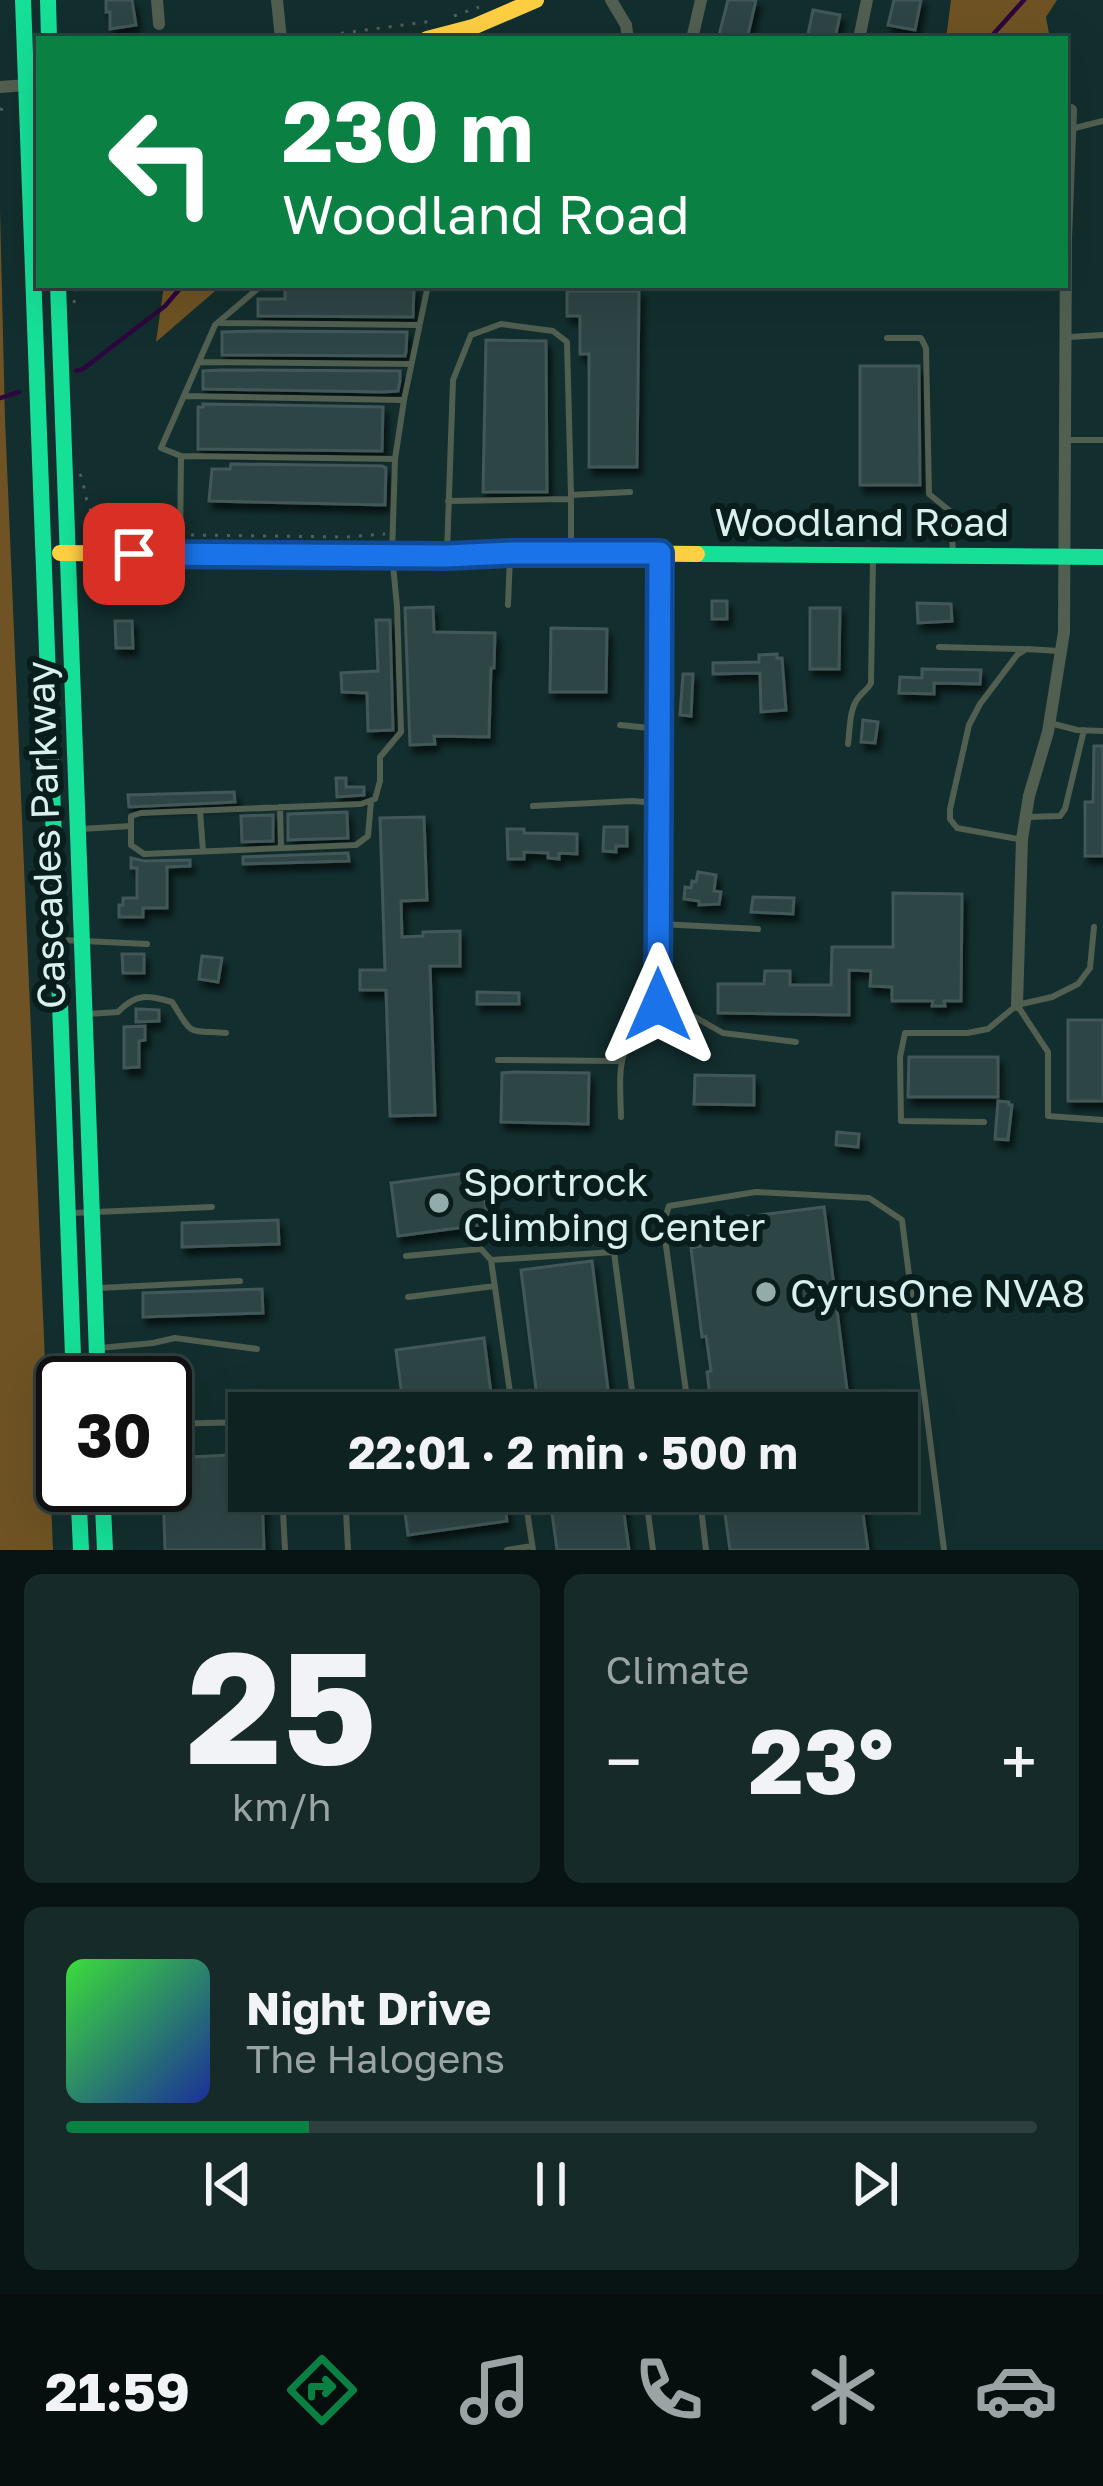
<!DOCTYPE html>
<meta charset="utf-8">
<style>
:root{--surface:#0e2222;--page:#172a2a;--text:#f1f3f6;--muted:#9ba4a5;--line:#2e3f40;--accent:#0b8043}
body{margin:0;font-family:"Golos Text",sans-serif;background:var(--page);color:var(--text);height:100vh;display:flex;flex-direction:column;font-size:45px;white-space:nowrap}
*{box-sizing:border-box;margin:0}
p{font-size:39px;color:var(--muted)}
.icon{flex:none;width:66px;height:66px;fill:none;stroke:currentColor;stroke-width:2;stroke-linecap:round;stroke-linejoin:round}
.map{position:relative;height:1550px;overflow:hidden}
.panel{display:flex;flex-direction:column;gap:24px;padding:24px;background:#081313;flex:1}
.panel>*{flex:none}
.guide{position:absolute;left:36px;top:36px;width:1032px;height:252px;border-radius:0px;box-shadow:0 12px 48px #0002,0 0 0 3px var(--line);background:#0b8043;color:#fff;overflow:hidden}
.speed{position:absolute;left:36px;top:1356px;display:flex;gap:24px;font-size:60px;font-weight:700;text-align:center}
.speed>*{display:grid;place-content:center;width:156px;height:156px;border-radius:50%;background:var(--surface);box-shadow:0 12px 48px #0002,0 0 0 3px var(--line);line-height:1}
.speed .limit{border:6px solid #111;border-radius:18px;background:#fff;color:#111}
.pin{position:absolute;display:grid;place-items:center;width:102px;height:102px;color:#fff;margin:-51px;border-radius:24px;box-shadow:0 6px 18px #0006}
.me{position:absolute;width:132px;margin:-66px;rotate:0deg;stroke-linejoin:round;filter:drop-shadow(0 0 9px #0008)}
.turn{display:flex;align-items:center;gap:42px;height:252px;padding:0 48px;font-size:54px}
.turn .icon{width:156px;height:156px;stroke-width:2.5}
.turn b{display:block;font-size:84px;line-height:102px}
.big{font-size:90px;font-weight:700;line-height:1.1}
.panel .widget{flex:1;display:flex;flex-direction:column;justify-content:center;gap:18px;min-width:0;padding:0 42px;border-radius:18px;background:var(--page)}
.panel .dial{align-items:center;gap:0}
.dial b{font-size:156px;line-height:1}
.song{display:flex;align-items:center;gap:36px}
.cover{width:144px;height:144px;border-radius:18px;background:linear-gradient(135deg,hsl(120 70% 55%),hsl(230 70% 35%))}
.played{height:12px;border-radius:6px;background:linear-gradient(90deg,var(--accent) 25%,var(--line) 25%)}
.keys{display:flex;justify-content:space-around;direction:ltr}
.heat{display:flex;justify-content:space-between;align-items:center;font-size:66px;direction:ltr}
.panel .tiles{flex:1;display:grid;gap:24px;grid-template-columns:1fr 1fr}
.widget:last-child{grid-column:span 2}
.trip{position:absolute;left:228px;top:1392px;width:690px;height:120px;border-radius:0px;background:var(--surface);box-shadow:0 12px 48px #0002,0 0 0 3px var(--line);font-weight:700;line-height:120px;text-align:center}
.dock{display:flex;height:192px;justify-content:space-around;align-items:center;background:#060e0e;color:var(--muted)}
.dock .icon{width:84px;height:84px}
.dock .active{color:var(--accent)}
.dock b{font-size:54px;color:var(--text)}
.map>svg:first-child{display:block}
</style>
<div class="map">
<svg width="1103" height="1550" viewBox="0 0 1103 1550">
<defs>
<filter id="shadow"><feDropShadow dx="4" dy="7" stdDeviation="3" flood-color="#0009"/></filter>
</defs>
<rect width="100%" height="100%" fill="#132e2e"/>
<!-- forest -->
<path fill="#6f5324" d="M951,0h106l-11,17 4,22h-104z
M0,209l5,210 48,1131h-53z
M164,285h58l-66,57z"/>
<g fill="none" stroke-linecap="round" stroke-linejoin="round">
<!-- stream -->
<path stroke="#2c073d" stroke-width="4.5" d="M989,39l35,-39
M76,371l7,-2 82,-63 18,-21
M0,398l19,-6"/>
</g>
<!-- building -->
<path fill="#2f4445" stroke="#435859" stroke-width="3" filter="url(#shadow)" d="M106,0h26l4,25 -26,4v-17h-4z
M728,0h28l-9,39h-29z
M894,0h27l-6,30 -27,-5z
M813,10l27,5 -5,24h-28z
M285,288h129l-1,29 -155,-1v-17h27z
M567,291h72l-2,176h-48v-113h-9v-38h-13z
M258,331l149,1 -1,20 -1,4 -183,-1v-23z
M486,340l60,1 1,151h-64z
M860,366h59l1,119h-60z
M222,370l178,1v10l-2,10 -15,1 -180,-3v-18z
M203,404l180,3 -1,44 -184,-2v-42h5z
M231,464l151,2 4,2 -1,37 -176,-4 3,-32h18z
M712,601h15v18h-15z
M917,603l34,1 1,17 -34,2z
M433,607l1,25 61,1 -1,35h-3l-2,69 -55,-1 1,8 -25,1 -5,-137z
M810,608h30l-1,61h-29z
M376,620h14l3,110 -25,1 -1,-38 -25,-1 -1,-19 37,-2z
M115,621h17l1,27h-17z
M551,628l56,1 -1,63h-56z
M777,654v4h5l4,52 -25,2 -1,-39 -47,1v-11l46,-1v-7z
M922,669l59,1 -1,14 -46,-1v11l-35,-1 1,-16 22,1z
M683,674h10l-2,42 -11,-1z
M863,720l15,2 -3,21 -14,-1z
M1094,746h9v110h-18v-54h8z
M336,778h10v9h18v8l-27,2z
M234,792l1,10 -106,5 -1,-12z
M347,812l1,26 -60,2v-26z
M273,815v26l-31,1 -1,-26z
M424,817l3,83 -26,1 1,36 21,-1v-4l37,-1v35h-30l5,149 -45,1 -4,-126h-26v-20h25l-5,-152z
M604,827h23v19h-11v6l-13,-1z
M507,829h17v4l53,1v20l-18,-1v6l-11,-1v-5l-24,-1v7h-16z
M348,853l1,8 -106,3v-7z
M131,858l13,3 46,-1v6l-23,1v41h-24v9h-24v-12h4v-7h14v-30h-6z
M698,872l18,3 -2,16 7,1 -2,12 -20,1v-4l-15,-2 1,-12 6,1 1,-7 4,1z
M893,893l69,1 -1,107h-17l1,5h-13l1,-5h-41v-14l-22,-1 1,-15 -22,-1v45l-131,-2v-29h46l1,-13h25v14h41l1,-38h61z
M753,897l41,1 -1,16 -42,-2z
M122,954h22v19h-21z
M202,956l20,2 -4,24 -19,-3z
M477,992l42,1v11h-42z
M136,1009l23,1v11l-23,1z
M1068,1020h35v81h-35z
M145,1026v14l-6,1v26l-15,1v-41z
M909,1057h89v40h-90z
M514,1072l75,1 -1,51 -87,-2 1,-49z
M695,1075l59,1v29l-60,-1z
M998,1101l11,1v3h3l-4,35 -13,-1z
M837,1132l22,2 -1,13 -22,-2z
M481,1171l7,53 -90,12 -7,-53z
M824,1207l26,206h-138l-5,-41 4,-1 -5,-35 -4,1 -11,-89 9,-2 -3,-23z
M278,1220l1,24 -97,3v-24z
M592,1261l19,152h-72l-18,-143z
M262,1289l1,24 -120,4v-24z
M484,1338l7,55 -88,11 -7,-54z
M175,1361l1,27 -11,1v-6h-6v-21z
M249,1454v37h13l2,59h-99l-2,-65h2v-27l11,-1 6,7 6,-1 2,-6z
M402,1491h101l4,30 -99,14z
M549,1491h72l8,59h-72z
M732,1491h128l8,59h-138l-5,-36 10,-1z"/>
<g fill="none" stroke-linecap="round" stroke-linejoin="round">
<!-- path -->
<path stroke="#525f58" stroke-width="3" stroke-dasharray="3 9" stroke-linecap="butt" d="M454,16l25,-9
M296,38l1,-3 9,3 127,-17
M0,109l9,2
M74,303l3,-18
M80,474c5,12 5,26 11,37 15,32 49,25 78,24
M191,535l156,2 38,-3"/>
<!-- lane -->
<path stroke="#515f51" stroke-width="6" d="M1071,129l32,-8
M262,285l-47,40 -54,123 20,8 214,3
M221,323l197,2
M1069,337l34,-2
M887,338h34l5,10 3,146 21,17 3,40
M199,362l212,2
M184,396l218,4
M1068,440h35
M571,496v53
M448,501l123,-2
M180,550l1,-94
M447,553l6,-173 18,-45 30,-11 52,7 14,11 4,153 59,-3
M508,605l2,-49
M939,647l84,2
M1050,723l27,7 26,1
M620,725l39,4
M848,744c2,-14 1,-36 11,-47 4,-5 9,-8 12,-14l2,-125
M371,801l-3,35 -12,9 -212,9 -13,-9v-29l10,-3 220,-9 14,-5 5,-18v-24l21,-25 -4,-126 -5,-51 3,-96 9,-59 24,-115
M533,806l99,-5 26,2
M280,807l1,41
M200,811l3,40
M1027,817l33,-1 5,-7 19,-79
M81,829l50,-3
M1018,839l-61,-11 -7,-9v-10l19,-84 11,-21 37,-49 9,-6 33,2
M660,924l98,5
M62,940l85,4
M1019,1008l29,44v64l55,4
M88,1014l30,-2c18,-19 30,-17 54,-10 22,34 12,28 54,31
M498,1060l121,1
M621,1117c-2,-61 -4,-65 37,-112l26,6 39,22 73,9
M984,1122l-83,-1 -1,-64 5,-24h62l21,-4 29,-24 35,-8 26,-13 12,-16 4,-41
M72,1213l140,-6
M406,1256l75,-7 10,11
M99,1288l141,-7
M408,1297l87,-11
M100,1348l53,-5 22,-5 82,11
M493,1413l20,-2
M513,1413l-22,-153 123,-8 21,161
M689,1413l-26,-189 6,-18 87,-14 113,6 33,22 42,330
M165,1424l84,-2
M182,1424l1,33
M282,1491l3,59
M345,1491l3,59
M524,1491l9,59
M645,1491l8,59
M699,1491l7,59
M507,1550l25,-4"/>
<!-- street -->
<path stroke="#515f51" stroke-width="12" d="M157,0l2,24
M277,0l4,39
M611,0l15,25 2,14
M692,39l9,-39
M859,39l8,-39
M0,87l26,-2
M658,1005l2,-452
M1017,1005l5,-166 7,-43 19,-64 16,-100 2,-394 5,-128"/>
<!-- fast -->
<path stroke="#16e098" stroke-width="16" d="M23,0l51,1383
M48,0l1,39
M58,285l40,1098
M697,554l406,3
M78,1485l3,65
M102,1485l3,65"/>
<!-- slow -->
<path stroke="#ffcf43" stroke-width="16" d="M427,39l46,-12 63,-27
M60,553l387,3 63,-4 187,2"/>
</g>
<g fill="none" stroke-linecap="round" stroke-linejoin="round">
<!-- route casing -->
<g stroke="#114b97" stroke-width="30">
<path id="route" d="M134,554l313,2 63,-3h150l-2,452"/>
</g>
<!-- route -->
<use href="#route" stroke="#1a73e8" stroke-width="21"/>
</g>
<!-- markers -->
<g fill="#93acab" stroke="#0a1d1d" stroke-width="4.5">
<circle cx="439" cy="1203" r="12"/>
<circle cx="766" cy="1292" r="12"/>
</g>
<g text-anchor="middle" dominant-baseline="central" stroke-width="12" stroke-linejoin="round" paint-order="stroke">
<!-- street labels -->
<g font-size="39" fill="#d8f0ef" stroke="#0a1d1d">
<text x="862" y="521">Woodland Road</text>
<text transform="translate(45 835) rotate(-92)">Cascades Parkway</text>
</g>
<!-- poi labels -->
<g font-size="39" fill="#d8f0ef" stroke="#0a1d1d" text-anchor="start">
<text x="463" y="1181">Sportrock<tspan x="463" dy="45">Climbing Center</tspan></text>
<text x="790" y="1292">CyrusOne NVA8</text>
</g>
</g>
</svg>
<div class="speed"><div class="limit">30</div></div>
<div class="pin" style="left:134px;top:554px;background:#d93025"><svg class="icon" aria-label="arrive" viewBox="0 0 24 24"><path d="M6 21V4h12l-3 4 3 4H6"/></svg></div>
<svg class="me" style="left:658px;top:1005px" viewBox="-20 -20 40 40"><path d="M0-17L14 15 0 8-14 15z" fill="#1a73e8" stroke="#fff" stroke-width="4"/></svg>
<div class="trip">22:01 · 2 min · 500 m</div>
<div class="guide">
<div class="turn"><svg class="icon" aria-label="left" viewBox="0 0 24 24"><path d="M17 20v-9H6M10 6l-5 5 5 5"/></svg><div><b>230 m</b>Woodland Road</div></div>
</div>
</div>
<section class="panel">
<div class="tiles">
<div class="widget dial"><b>25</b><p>km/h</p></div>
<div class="widget"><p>Climate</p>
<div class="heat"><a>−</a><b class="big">23°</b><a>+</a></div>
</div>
<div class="widget">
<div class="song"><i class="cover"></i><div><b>Night Drive</b><p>The Halogens</p></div></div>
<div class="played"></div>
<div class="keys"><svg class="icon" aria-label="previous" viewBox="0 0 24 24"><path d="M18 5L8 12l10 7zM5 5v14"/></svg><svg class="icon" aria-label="pause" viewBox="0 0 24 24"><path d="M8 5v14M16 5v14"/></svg><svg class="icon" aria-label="next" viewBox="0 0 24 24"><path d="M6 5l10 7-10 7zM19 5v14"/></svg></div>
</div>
</div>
</section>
<nav class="dock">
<b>21:59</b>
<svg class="icon active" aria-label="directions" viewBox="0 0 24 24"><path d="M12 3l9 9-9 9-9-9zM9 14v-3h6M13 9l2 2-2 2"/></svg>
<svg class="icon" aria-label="music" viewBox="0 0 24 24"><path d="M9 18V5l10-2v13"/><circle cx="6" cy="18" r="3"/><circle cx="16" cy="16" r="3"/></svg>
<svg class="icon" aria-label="phone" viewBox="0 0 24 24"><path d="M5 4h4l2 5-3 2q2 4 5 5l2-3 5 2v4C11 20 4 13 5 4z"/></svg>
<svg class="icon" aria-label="climate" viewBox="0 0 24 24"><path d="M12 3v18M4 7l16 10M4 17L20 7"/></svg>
<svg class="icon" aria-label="car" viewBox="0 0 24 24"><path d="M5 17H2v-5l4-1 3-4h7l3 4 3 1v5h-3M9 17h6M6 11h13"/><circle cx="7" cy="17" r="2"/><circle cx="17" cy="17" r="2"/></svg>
</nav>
